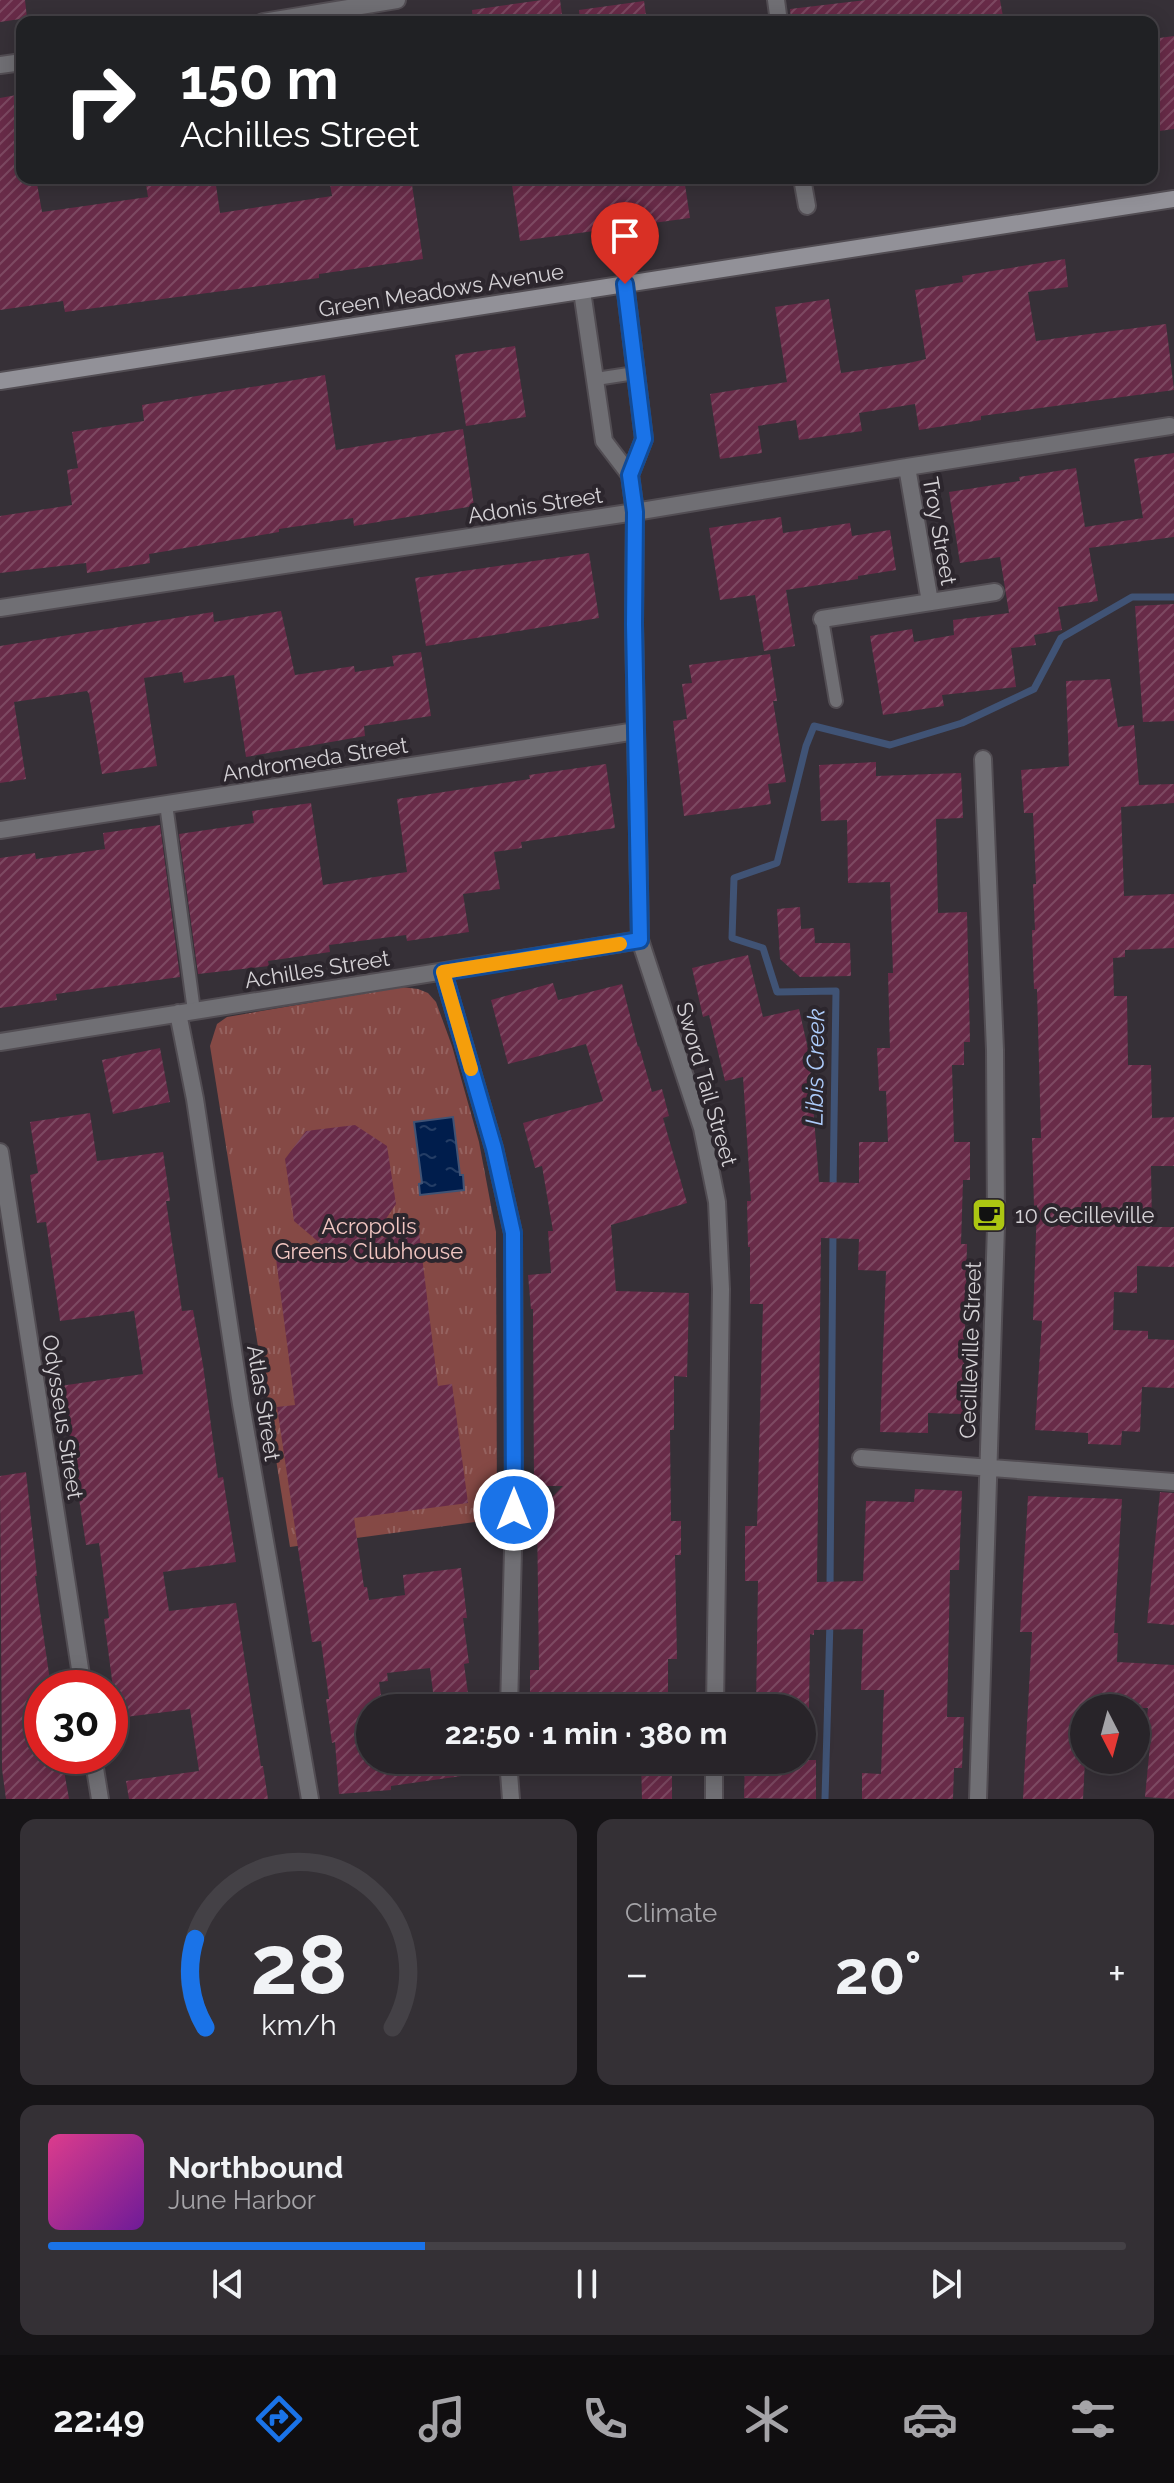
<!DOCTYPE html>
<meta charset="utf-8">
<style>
:root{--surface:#282429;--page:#343035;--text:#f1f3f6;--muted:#a5a4a8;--line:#444146;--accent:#1a73e8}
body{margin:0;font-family:Raleway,sans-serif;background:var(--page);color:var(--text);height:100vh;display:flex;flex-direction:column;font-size:30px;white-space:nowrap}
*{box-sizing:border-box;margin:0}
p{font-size:26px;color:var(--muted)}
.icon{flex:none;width:44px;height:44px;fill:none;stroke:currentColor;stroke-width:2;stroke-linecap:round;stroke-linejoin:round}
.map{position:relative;height:1799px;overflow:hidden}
.details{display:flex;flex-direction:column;gap:20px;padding:20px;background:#161417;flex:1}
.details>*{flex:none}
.hud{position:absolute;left:16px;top:16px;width:1142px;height:168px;border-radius:16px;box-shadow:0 4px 20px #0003,0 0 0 2px var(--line);background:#202124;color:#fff;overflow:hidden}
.needle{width:52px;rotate:174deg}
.controls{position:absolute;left:1070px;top:1694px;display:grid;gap:16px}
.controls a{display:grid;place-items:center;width:80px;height:80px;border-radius:50%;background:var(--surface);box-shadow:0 4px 20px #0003,0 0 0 2px var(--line);font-size:40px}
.speed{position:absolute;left:24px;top:1670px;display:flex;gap:16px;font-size:40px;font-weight:700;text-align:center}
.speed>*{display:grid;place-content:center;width:104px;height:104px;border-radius:50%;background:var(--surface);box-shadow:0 4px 20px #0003,0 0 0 2px var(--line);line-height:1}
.speed .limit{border:12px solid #d22;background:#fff;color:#111}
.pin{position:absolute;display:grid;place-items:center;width:68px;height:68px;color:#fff;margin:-82px -34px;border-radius:50% 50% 50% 0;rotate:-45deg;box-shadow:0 0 8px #0007}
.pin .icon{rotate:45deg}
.me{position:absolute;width:88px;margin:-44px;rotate:0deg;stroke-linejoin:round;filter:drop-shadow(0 0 6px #0008)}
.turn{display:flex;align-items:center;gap:28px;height:168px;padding:0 32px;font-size:36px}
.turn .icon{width:104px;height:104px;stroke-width:2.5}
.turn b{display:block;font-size:56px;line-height:68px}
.big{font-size:60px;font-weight:700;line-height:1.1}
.details .tile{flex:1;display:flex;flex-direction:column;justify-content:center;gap:12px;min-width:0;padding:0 28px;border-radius:16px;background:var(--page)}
.details .dial{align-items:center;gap:0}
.dial svg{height:208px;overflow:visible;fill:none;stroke:var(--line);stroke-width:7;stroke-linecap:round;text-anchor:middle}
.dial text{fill:var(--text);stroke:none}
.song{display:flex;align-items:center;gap:24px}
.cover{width:96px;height:96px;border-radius:12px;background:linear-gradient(135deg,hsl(330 70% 55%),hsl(280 70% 35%))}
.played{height:8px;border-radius:4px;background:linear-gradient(90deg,var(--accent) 35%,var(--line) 35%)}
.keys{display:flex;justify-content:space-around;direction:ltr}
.heat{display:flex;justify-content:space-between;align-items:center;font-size:44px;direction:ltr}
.details .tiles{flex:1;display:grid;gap:20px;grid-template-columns:1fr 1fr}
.tile:last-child{grid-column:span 2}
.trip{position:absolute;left:356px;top:1694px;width:460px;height:80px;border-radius:40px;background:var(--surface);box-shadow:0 4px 20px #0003,0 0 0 2px var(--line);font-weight:700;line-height:80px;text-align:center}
.tab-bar{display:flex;height:128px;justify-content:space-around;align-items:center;background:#100e10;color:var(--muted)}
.tab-bar .icon{width:56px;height:56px}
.tab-bar .selected{color:var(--accent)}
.tab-bar b{font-size:36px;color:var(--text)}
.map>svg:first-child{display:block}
</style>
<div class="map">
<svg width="1174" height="1799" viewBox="0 0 1174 1799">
<defs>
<pattern id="park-tufts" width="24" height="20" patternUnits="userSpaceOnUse" patternTransform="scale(2)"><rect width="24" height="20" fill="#854945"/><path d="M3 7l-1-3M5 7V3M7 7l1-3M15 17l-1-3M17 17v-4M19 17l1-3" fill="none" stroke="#95625f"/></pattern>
<pattern id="water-ripples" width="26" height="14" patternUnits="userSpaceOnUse" patternTransform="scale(2)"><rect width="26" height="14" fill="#001d4c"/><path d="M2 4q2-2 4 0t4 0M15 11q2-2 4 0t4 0" fill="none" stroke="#243d65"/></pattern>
<pattern id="building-hatch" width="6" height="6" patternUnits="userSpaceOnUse" patternTransform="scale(2)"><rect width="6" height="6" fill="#682b48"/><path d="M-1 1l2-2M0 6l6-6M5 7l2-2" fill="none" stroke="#7d4962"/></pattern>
</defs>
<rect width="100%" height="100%" fill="#363037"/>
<!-- park -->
<path fill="url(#park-tufts)" d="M402,987l16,2 10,4 8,9 16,44 27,96 17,90 1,287 -207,28 -80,-501 7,-22 10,-7z"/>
<!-- water -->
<path fill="url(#water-ripples)" stroke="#405375" stroke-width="2" d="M453,1117l7,58h3l1,15 -44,5 -1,-11 3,-1 -8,-61z"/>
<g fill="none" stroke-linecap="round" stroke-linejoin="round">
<!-- stream -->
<path stroke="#405375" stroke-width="7" d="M833,1189l3,-198 -59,1 -14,-44 -31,-10 2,-60 43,-15 29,-117 8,-20 76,19 72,-22 72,-34 27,-51 71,-41h42
M830,1589l3,-360
M825,1799l5,-178"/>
</g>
<!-- building -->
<path fill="url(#building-hatch)" d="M0,0h25l2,18 -27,4z
M542,0h18l3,22h-90l-1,-12z
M866,0h134l4,22h-213l-1,-13z
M644,1l3,21h-67l-1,-12z
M1174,36v93l-22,3v-93z
M22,94v84h14l6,34 106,-15 -3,-19h70l5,35 112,-17 -3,-18h82l12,81 -104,15v4l-254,34 -2,-11 -63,9v-212z
M511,178h173l6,40 -170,23z
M1065,259l3,28 -40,5 8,49 130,-17 8,66 -193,26v4l-62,10 -4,-26 -56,9 3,18 -63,9 -3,-20 -38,6 4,27 -42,6 -10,-65 77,-12 -12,-75 54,-8 12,74 68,-10 17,-4 -11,-69 48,-8 -1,-6z
M515,346l11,71 -60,9 -11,-71z
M325,375l11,75 127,-21 11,77 -120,20 -1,-8 -74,11v3l-130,22 1,9 -63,10 -1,-10 -86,10v-57l72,-11 -5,-35 11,-2 -6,-36 72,-11 -2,-16z
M1174,453v84l-85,11 9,53 -40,6 4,23 -28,5 2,10 -25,3 5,39 -74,8 2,11 -61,9 -13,-79 42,-7 2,13 40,-7 -1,-15 56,-7 -9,-56 -40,6 -11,-71 71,-11 -1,-4 57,-9 9,59 58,-9 -9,-59z
M781,517l2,16 67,-10 2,13 38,-6 6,40 -38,6v3l-72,11 9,56 -31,5 -9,-56 -35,5 -11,-72z
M589,553l10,65 -173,28 -11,-68z
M1174,604v117l-31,1 -8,-116z
M281,611l14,64 59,-9 1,6 39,-6 -2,-10 29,-4 10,64 -67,10 1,10 -119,21 -12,-82 -50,8 -2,-11 -38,6 13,88 -55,8 -13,-80 -2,-3 -73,11 12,77 -26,4v-137l213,-34 1,10z
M770,654l7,47h-4l13,81 -18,2 3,20 -87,12 -11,-95 14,-2 -5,-35 10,-1 -3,-18z
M1110,679l8,48 16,-2 5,60 35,-1v19l-53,4 3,89 50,-2v54l-49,2v7l-12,1 1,38h13l1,69h23l1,53 22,-1v49h-23l1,61h22v40l-37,-1v27l-23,-1 -1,38 35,1v8l26,1v48l-32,-1 -2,45 -18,-1 -1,14 -33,-1v-11l-53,-3 7,-109 -9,-1 4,-115 -3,1 -2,-68h9l-4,-149h-3l-2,-59h3l-2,-46h3l-3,-71h-9l-3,-43 48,-4 -3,-85z
M876,762v14l85,-3 2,45 -27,1 2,94 29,-1 3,130h-6v23h-12l2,77h16v38h-7l-2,64h6l-4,170 -35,-1v20l-48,-1 6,-161 -28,-1 1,-31 -38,-1 -4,344 46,-1 3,-80 48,1 1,-13 47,2 -3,79h-9l-3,147h17l-2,51h-8l-1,31h-91v-26l19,1 3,-84h-23l2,-61 -49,1v5l-4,-1 -1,74h-53l2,-127h-13v-55h12l6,-222h-13v-57h-2l-1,-46h4l-8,-124 -18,4 -16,-66 -6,2 -11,-49 56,-13 15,62 36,-8 10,44 10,129 40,1v-41h29l-2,-51h-7l-2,-43h13l-2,-75h5l-3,-91 -42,1 -1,-63 -26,1 -2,-56z
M606,764l9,64 -94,14 1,6 -28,4 6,37 -37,5 6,38 -62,9 -1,-6 -77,10 1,7 -62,9 1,5 -71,8 -19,-140 75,-11 -2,-12 59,-8 12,82 84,-13 -10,-73 133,-20 -1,-4z
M160,825l20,152 -124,17 1,6 -57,8v-150l35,-5 1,6 69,-10 -2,-16z
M800,907l1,22 13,-1 1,15h35l1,33 -51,1 -20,-18 -3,-50z
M553,983l5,17 64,-16 16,63 1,-1 13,46 10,-3 7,27 -6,2 24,85 -76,22 5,66 73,2 -2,84 -13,-1v54h-4l1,91h10v34h-6l2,104h-9v49h-138v-38h9l-2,-157 26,-27h-29l-1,-177h-2l-3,-34 23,-2 -3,-42h5l-11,-65 -7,2 -12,-45 80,-22 -17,-57 -78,20 -17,-64z
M160,1048l10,54 -57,12 -11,-54z
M90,1113l7,48 66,-9 7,49h-4l16,110 11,-1 10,55 15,113 5,-1 13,85 -73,10 6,39 67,-8 25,163h2l5,33h-139l-3,-18 73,-10 -9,-62 -73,9 -13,-99 5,-1 -10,-75 -13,2 -17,-112 -2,1 -7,-48 83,-12 -9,-63 -74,10 -14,-99 -9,1 -7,-48 8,-2 -8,-51z
M355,1125l32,21 9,58 -23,34 46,-6 19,154 14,-2 16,119 -114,15 10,69h3l2,13 36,-5 -2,-20 58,-7 6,50h-4l6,45 -5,1 6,44h-35l-5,-40 -43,5 1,8 -9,1 4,26h-13v52h119l1,12 -99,14v4l-52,4 -4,-52 -3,1 -6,-44h3l-8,-58 -9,1 -35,-235 18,-2 -20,-154 47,-6 -28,-24 -9,-62 21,-28z
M26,1472l11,104h-2l16,112h-9v74l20,-3 7,40h-63l-4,-30 -2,-293z
M1160,1492l14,1v132l-27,-2z
M1028,1496l94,3 -8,134h4l-1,29 57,3v134l-29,-2 5,-52h-6l4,-37h-64l1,52 -2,39h-60l9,-167h-12z
M641,1760h31v39h-30z
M745,1760h71v39l-72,-1z"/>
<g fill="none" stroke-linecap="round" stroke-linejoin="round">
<!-- lane casing -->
<g stroke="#524d53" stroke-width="16">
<path id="lane" d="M596,379l39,-6
M822,619l14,82
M166,804l28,207"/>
</g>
<!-- street casing -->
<g stroke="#524d53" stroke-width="20">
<path id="street" d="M776,0l3,22
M263,22l134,-22
M0,65l22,-3
M802,178l5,28
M625,284l19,155 -14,36 5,37 -1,112 6,316 62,188 15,74 4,87 -6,419
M582,291l22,150 26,34
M907,467l23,135
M0,608l635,-96 272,-45 263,-41
M822,619l173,-27
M0,830l636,-99
M443,972l51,176 19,85 1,277 -5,198
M178,1013l17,86 46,305 69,395
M0,1042l640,-102
M0,1152l83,536
M861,1458l313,24
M93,1756l7,43
M508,1760l3,39
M714,1799v-39
M978,1799l18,-573 -1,-176 -12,-291"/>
</g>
<!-- secondary casing -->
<g stroke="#524d53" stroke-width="20">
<path id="secondary" d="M0,381l1174,-182"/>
</g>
<!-- lane -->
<use href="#lane" stroke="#706f74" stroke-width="12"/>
<!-- street -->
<use href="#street" stroke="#706f74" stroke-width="16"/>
<!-- secondary -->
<use href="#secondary" stroke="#929198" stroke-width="16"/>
</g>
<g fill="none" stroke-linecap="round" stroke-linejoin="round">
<!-- route casing -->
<g stroke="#114b97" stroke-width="20">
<path id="route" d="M514,1510l-1,-277 -19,-85 -51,-176 197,-32 -6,-316 1,-112 -5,-37 14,-36 -19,-155"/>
</g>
<!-- route -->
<use href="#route" stroke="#1a73e8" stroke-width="14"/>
<!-- slow -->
<path stroke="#f59e0b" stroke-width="14" d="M471,1069l-28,-97 177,-28"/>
</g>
<!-- icons -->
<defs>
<g id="cafe-square" transform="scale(1.8)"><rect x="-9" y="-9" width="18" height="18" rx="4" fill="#acc612" stroke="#2c262d"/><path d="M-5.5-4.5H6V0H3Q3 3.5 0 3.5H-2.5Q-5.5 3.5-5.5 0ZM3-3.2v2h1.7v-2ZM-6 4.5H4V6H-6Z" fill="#111"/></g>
</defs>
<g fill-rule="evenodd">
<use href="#cafe-square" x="989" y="1215"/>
</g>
<g text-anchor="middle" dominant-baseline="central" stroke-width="8" stroke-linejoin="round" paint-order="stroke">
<!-- street labels -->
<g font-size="22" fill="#d4d1d5" stroke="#2c262d">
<text transform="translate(441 290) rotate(-9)">Green Meadows Avenue</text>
<text transform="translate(535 505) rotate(-9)">Adonis Street</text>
<text transform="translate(940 531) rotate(80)">Troy Street</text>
<text transform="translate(315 759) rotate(-9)">Andromeda Street</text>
<text transform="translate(317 969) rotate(-9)">Achilles Street</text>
<text transform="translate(707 1084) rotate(74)">Sword Tail Street</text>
<text transform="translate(970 1350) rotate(-88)">Cecilleville Street</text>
<text transform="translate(264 1403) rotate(81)">Atlas Street</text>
<text transform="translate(63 1417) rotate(81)">Odysseus Street</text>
</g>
<!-- poi labels -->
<g font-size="22" fill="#d4d1d5" stroke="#2c262d" text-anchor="start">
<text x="1015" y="1215">10 Cecilleville</text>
</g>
<!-- park labels -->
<g font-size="22" fill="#f1c6c2" stroke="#2c262d">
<text x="369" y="1226">Acropolis<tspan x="369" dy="25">Greens Clubhouse</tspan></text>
</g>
<!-- water labels -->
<g font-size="24" font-style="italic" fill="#adccfb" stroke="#2c262d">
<text transform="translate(815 1067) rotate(-89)">Libis Creek</text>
</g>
</g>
</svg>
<div class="controls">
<a><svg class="needle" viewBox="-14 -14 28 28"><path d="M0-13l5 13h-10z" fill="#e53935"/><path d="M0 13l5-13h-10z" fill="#a5a4a8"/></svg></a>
</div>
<div class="speed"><div class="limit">30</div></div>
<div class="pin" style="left:625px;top:284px;background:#d93025"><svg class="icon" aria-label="arrive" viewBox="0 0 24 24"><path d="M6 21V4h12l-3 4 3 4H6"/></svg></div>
<svg class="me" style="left:514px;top:1510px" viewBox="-20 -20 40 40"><circle r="17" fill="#1a73e8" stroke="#fff" stroke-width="3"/><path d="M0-11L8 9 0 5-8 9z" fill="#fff"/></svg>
<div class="trip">22:50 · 1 min · 380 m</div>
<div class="hud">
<div class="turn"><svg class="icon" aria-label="right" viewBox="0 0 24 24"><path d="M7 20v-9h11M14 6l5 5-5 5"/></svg><div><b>150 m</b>Achilles Street</div></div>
</div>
</div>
<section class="details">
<div class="tiles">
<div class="tile dial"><svg viewBox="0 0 100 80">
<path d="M14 69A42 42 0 1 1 86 69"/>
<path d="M14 69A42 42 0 0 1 10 35" stroke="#1a73e8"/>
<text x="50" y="56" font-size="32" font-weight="700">28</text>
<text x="50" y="72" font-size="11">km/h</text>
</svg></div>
<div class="tile"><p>Climate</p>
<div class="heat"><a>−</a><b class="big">20°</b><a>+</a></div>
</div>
<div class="tile">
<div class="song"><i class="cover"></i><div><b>Northbound</b><p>June Harbor</p></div></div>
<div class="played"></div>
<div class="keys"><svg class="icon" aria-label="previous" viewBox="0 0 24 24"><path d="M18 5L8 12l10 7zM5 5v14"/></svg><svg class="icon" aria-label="pause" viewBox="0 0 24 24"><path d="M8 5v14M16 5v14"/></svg><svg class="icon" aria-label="next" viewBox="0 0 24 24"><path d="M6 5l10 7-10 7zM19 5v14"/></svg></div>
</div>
</div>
</section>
<nav class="tab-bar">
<b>22:49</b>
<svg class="icon selected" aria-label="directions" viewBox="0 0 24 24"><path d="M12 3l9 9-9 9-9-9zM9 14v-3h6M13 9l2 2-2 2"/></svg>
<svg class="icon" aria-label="music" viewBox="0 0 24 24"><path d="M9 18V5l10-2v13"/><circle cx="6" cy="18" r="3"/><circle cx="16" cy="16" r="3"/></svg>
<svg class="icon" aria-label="phone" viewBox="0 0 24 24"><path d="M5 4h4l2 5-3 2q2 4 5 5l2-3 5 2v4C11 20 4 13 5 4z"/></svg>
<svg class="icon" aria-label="climate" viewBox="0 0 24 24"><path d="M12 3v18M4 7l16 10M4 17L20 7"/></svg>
<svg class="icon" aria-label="car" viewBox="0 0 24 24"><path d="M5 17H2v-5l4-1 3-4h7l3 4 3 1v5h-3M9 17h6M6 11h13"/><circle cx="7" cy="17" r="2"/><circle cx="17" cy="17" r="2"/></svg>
<svg class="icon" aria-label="filters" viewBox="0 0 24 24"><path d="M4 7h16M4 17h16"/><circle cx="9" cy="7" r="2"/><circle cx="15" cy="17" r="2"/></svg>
</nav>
